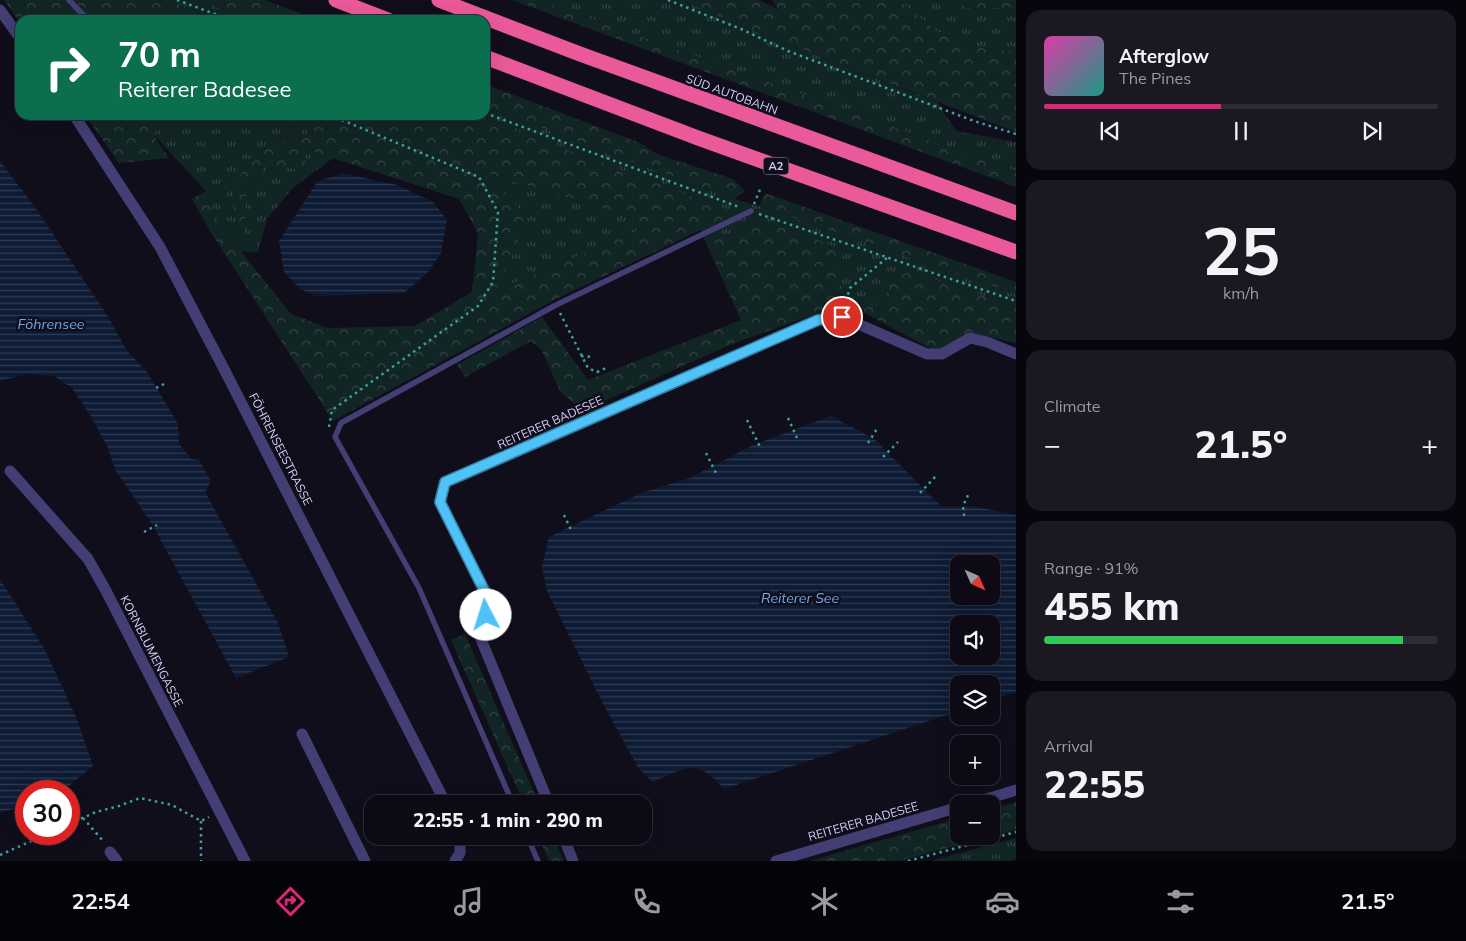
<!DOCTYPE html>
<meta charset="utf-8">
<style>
:root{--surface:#0d0a15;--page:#1b1822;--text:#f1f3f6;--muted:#9a9aa0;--line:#2d2b34;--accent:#db2777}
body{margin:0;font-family:Mulish,sans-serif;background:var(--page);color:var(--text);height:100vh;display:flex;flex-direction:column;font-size:19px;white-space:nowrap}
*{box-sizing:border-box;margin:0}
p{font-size:16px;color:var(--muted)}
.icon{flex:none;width:28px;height:28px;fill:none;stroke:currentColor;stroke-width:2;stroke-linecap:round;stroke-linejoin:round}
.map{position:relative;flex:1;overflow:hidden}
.panel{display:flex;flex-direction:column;gap:10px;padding:10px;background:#07060c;width:450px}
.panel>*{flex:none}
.top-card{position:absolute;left:15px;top:15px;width:475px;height:105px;border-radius:15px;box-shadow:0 5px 20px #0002,0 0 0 1px var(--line);background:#0b6e4f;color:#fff;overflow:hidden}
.needle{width:32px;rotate:135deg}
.buttons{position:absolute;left:950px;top:555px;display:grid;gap:10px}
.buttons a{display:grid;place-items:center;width:50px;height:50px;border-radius:10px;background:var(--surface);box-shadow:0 5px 20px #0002,0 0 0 1px var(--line);font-size:25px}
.speed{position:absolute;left:15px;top:780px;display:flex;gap:10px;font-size:25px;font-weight:700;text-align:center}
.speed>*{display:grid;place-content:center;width:65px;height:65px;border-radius:50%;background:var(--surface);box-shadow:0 5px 20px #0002,0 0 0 1px var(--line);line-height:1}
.speed .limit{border:8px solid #d22;background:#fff;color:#111}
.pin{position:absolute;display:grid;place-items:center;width:42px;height:42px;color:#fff;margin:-21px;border:2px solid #fff;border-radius:50%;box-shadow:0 1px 5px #0007}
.me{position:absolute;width:55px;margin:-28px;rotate:355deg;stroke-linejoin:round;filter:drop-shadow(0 0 4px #0008)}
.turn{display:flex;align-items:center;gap:18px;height:105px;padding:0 20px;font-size:22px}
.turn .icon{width:65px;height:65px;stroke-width:2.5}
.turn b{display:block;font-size:35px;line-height:42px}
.big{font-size:38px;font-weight:800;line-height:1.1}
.panel .tile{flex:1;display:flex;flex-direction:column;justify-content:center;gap:8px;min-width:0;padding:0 18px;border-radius:15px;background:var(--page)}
.panel .dial{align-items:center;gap:0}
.dial b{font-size:65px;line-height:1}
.song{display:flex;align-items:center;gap:15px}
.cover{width:60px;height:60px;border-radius:8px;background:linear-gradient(135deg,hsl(320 70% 55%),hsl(170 70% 35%))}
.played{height:5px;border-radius:2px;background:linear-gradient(90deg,var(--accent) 45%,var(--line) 45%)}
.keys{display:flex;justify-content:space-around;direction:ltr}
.heat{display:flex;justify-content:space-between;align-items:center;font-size:28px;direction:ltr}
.charge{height:8px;border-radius:4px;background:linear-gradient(90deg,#34c759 91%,var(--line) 0)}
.trip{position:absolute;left:364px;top:795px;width:288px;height:50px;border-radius:15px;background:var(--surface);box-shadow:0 5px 20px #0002,0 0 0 1px var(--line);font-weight:800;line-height:50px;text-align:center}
.tabs{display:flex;height:80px;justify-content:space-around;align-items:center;background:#050408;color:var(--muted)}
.tabs .icon{width:35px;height:35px}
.tabs .active{color:var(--accent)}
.tabs b{font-size:22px;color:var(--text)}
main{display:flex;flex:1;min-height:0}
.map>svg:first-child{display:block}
</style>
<main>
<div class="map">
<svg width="1016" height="861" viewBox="0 0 1016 861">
<defs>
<pattern id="grass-tufts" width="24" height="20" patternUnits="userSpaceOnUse" patternTransform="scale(1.25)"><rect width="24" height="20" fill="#122525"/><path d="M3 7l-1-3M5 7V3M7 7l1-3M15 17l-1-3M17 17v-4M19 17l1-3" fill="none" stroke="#344445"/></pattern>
<pattern id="forest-crowns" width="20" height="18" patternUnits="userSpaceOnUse" patternTransform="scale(1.25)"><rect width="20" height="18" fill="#122525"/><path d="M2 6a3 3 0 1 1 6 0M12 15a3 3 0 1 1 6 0" fill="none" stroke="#344445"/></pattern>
<pattern id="water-rules" width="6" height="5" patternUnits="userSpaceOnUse" patternTransform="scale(1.25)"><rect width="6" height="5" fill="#0e1b34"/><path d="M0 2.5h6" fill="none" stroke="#303b52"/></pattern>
</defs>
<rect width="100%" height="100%" fill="#110e1c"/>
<!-- grass -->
<path fill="url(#grass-tufts)" d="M170,0h28l53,20h-28z
M539,0h143l67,29 188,73 19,29 60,11v29z
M899,0h57l10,8h50v44l-27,-2 -53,-19z
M485,107l249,92 25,7 257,88v12l-106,-34 -20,29 -25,7 -30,-28 8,-29 -65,-29 -50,12 -22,9 -6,-14 35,-16 -260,-98h10z
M166,115h135l9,22 -40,7 -30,31 3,61 3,-42 18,-27 43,2 -3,-20 29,9 -40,30 -26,31 -9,33 -17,-1 -21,-26 -14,-34 -54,-58 21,-10z
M482,172l155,47 1,12 -143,60z
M1016,838v21l-7,2h-79z"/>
<!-- forest -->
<path fill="url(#forest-crowns)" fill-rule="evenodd" d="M4,0h166l53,20h-203v3z
M198,0h67l53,20h-67z
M512,0h27l477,171v16z
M682,0h77l20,10 -7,-10h127l37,31 53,19 27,1v81l-267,-103z
M956,0h60v8h-50z
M485,84l155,59 17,11 76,25 12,12 -11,8 -249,-92z
M85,115h81l7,8 -21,10 17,25 -50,5z
M301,115h174l261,98 -180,86 -223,122 -123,-190 -18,-32 14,-8 14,34 71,89 37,14 87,-2 57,-34 6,-59 -19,-34 -154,-50 2,20 -43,-2 -18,27 -2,43 -13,-37 9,-25 30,-31 39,-7zM483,172l154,47 1,11 -143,61 33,-74z
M765,193l251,89v12l-257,-88z
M778,222l66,29 -9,29 30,28 24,-7 -1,-21 22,-8 106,34v37l-43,-10 -30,17 -12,-1 -85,-46 -114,41 -150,67 -22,-20 -19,-42 -10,-8 -66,36 -8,-12 85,-48 46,63 153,-60 -35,-77 22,-9z
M465,634l74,170h-15l-73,-164z
M1016,802v28l-117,31h-89l149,-43v18h32v-27z
M538,836h15l11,25h-15z"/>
<!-- water -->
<path fill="url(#water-rules)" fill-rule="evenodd" d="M0,161l35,46 72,108 20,36 20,21 31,52 1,20 12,15 8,1 12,21 -6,11 73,131 11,34 -53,21 -84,-154 -36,-53 -9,-25 -17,-31 -18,-27 -18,-12 -27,-2 -27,7z
M342,173l55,12 36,17 14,18 -6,33 -13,19 -24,21 -89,3 -16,-8 -15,-16 -5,-31 38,-59z
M831,416l43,23 68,68 30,-1 44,9v177l-25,8v-16h-32v27l-235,78c-29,-32 -36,-22 -71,-7l-14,-13 -36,-65 -56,-113 -5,-25 7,-29 92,-44 49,-15 63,-33zM959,564h32v32h-32zM959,624h32v32h-32z
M0,579l45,71 32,69 16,47 -23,19 -14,6h-30v14l-26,8z"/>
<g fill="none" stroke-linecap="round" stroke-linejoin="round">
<!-- path -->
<path stroke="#3ca09d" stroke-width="2.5" stroke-dasharray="2.5 4" stroke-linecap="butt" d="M177,0l54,20
M668,0l73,29 47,22 186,70 42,13
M485,113l254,94
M754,204l7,-17
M759,214l257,87
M844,307l6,-19 38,-31
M560,313l28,55 9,4 11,-5
M581,356l12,1
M156,388l8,-4
M788,418l9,20
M747,420l14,29
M329,427l3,-17 146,-104 15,-24 5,-70 -19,-35 -149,-62
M868,443l10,-16
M706,453l10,20
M883,457l15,-15
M920,493l16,-17
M564,515l8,17
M964,516l-1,-10 6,-13
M144,532l13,-7
M83,818l21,24
M201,821v40
M69,824l27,-12 23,-6 21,-8 32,7 29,16 8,-4
M0,855l47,-21
M908,861l108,-29"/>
<!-- lane -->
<path stroke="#433f75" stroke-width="5.5" d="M69,0l19,20
M513,804l-94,-216 -84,-151 6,-14 215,-118 195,-94
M527,836l11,25"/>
<!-- street -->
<path stroke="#433f75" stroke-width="11" d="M0,10l20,28
M74,115l86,132 64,122 222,435
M10,471l78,88 17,30 140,272
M302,734l63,127
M549,804l-71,-172 8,-17v-21l-46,-92 5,-19 374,-163 23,-3 85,37h15l28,-16 17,4 29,12
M970,804l46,-14
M563,836l10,25
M110,852l7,9
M455,861l5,-8v-17
M776,861l183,-54"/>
<!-- highway -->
<path stroke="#ea599a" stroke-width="15" d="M336,0l52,20
M439,0l141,54 436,159
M485,57l213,81 318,114"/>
</g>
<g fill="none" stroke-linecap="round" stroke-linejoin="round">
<!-- route casing -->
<g stroke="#337fa1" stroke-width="12">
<path id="route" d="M486,615v-21l-46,-92 5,-20 373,-162 24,-3"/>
</g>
<!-- route -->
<use href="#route" stroke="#4fc3f7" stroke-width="9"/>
</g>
<g text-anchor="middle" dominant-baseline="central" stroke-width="5" stroke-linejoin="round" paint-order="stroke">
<!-- shield labels -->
<rect fill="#110e1c" stroke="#9a95b7" stroke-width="1" x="763.5" y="157.5" width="25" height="17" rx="4"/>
<g font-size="11" font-weight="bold" fill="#d5cff9">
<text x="776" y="166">A2</text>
</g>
<!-- street labels -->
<g font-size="12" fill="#d5cff9" stroke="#110e1c">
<text transform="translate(732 94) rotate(20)">SÜD AUTOBAHN</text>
<text transform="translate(550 422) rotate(-24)">REITERER BADESEE</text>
<text transform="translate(281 449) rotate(63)">FÖHRENSEESTRASSE</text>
<text transform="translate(152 651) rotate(63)">KORNBLUMENGASSE</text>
<text transform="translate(863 821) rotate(-16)">REITERER BADESEE</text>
</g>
<!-- water labels -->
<g font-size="14" font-style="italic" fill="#6aabec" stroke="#110e1c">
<text x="51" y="324">Föhrensee</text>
<text x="800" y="598">Reiterer See</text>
</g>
</g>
</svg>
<div class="buttons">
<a><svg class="needle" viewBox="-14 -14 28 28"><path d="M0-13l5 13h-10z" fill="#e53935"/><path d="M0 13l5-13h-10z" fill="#9a9aa0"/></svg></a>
<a><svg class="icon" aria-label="sound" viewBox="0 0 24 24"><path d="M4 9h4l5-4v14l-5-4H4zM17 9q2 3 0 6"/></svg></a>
<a><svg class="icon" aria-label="layers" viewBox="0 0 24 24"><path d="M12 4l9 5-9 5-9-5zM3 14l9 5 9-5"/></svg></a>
<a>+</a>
<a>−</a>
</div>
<div class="speed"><div class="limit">30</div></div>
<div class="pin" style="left:842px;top:317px;background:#d93025"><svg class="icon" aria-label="arrive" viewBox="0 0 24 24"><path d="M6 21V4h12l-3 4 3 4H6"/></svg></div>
<svg class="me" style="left:486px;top:615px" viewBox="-20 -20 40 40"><circle r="19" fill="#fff"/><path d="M0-13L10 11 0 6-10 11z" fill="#4fc3f7"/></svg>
<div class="trip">22:55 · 1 min · 290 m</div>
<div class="top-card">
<div class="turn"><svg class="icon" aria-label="right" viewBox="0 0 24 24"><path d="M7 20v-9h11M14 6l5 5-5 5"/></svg><div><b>70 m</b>Reiterer Badesee</div></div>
</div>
</div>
<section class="panel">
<div class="tile">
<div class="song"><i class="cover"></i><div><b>Afterglow</b><p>The Pines</p></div></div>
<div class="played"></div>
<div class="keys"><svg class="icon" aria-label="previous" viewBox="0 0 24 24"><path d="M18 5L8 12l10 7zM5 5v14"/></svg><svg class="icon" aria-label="pause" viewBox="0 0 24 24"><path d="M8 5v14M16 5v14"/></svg><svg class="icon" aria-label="next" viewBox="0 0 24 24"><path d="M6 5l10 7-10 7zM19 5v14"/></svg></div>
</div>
<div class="tile dial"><b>25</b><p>km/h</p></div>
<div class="tile"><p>Climate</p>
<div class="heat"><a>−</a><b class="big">21.5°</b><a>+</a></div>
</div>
<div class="tile"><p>Range · 91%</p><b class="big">455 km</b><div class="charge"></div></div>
<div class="tile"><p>Arrival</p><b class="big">22:55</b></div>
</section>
</main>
<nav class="tabs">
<b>22:54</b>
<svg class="icon active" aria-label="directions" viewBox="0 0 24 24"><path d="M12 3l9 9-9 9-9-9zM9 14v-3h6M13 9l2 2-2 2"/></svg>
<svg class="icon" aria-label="music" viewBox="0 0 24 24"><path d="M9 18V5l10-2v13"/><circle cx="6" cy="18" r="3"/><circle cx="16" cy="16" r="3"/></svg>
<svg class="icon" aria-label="phone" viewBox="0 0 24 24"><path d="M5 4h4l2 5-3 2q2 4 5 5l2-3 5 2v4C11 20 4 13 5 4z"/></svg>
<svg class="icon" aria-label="climate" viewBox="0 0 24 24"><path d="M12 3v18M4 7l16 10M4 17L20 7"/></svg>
<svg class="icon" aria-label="car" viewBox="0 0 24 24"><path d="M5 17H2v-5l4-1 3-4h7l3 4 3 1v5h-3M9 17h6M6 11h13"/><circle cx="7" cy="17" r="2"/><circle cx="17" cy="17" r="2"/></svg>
<svg class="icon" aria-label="filters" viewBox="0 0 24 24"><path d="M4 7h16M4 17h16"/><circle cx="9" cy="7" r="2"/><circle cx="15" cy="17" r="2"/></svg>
<b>21.5°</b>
</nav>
